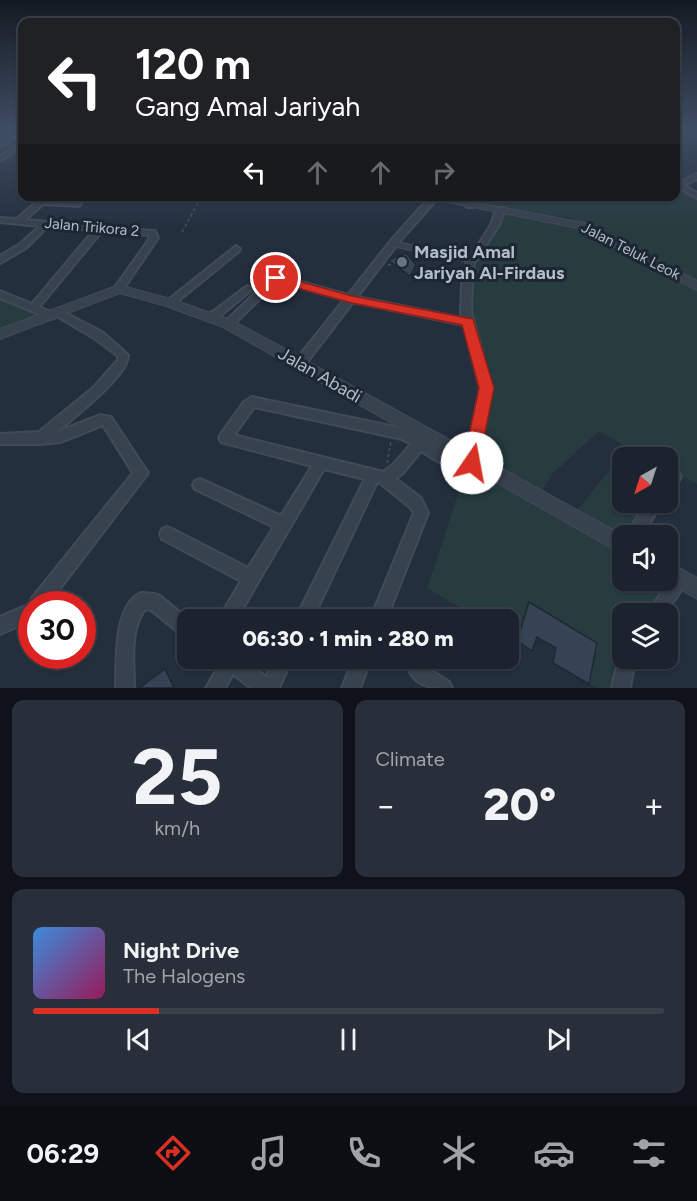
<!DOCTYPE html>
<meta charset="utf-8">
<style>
:root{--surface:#1b232e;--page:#282f3a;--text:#f1f3f6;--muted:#a0a4aa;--line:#39404a;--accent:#d93025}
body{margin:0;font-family:Figtree,sans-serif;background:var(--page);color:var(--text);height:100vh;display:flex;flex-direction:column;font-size:22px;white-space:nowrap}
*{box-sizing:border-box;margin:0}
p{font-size:20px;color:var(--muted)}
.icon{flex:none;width:33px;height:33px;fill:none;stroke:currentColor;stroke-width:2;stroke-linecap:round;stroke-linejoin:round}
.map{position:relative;height:688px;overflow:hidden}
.panel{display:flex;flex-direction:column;gap:12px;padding:12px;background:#0f1319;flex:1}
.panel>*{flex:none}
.top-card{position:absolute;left:18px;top:18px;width:662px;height:183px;border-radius:12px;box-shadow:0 2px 4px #0004,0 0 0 2px var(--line);background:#202124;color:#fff;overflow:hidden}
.needle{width:39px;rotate:219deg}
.fabs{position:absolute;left:612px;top:447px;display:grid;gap:12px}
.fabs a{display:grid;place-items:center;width:66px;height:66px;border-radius:12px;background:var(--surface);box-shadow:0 2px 4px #0004,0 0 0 2px var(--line);font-size:30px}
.speed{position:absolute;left:18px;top:591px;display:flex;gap:12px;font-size:30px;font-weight:700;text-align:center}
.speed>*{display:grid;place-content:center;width:78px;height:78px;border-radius:50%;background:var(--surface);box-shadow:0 2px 4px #0004,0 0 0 2px var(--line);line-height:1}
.speed .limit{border:9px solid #d22;background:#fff;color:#111}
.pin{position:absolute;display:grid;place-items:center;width:51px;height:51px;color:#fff;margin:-26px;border:3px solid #fff;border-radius:50%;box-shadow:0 2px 6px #0007}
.me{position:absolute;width:66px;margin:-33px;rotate:12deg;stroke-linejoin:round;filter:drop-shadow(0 0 4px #0008)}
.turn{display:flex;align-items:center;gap:21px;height:126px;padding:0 18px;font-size:27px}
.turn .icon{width:78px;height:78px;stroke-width:2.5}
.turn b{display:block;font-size:42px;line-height:51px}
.lanes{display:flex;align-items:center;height:57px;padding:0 18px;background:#0003;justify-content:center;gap:30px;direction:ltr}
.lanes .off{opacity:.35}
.big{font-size:45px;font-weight:800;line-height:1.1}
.panel .tile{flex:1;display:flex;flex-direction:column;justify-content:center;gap:9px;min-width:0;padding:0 21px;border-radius:12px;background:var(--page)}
.panel .dial{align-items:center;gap:0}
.dial b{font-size:78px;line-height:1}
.song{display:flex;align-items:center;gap:18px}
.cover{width:72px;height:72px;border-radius:9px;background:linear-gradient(135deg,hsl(210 70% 55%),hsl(330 70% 35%))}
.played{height:6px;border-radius:3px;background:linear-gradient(90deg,var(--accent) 20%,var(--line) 20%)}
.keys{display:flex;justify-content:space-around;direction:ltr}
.heat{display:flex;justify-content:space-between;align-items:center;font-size:33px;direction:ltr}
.panel .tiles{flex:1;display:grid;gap:12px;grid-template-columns:1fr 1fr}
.tile:last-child{grid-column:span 2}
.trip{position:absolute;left:177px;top:609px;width:342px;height:60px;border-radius:12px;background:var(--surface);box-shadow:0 2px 4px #0004,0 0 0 2px var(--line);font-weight:800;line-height:60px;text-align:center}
.dock{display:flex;height:96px;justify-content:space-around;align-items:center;background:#0b0e12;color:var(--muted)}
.dock .icon{width:42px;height:42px}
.dock .active{color:var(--accent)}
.dock b{font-size:27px;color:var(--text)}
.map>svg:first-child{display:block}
</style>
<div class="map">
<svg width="697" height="688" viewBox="0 0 697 688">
<rect width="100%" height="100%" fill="#242f3e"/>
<!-- green -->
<path fill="#263c3f" d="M675,187l22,12v83l-111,-58 -16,-6 -94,-14 4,-8h195z
M502,213l78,13 117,62v196l-29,-15v-11h-46v44l22,1 -24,36 -46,-25 54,-67 -29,-16 -46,42 -14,22 -61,-38c3,-24 13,-49 14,-73 1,-16 -12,-37 -17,-53 -15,-44 8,-81 27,-118z
M0,297l46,19 -46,15z
M467,467l155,88v25l47,1 -24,32 -23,1v24c-11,13 -9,34 -10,50h-16l-7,-4 8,-41 -68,-40 -12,38 -8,-5 -1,-16 -28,-1 -53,-31z"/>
<!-- building -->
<path fill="#364354" stroke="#1f2835" stroke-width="1.5" d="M406,253l10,12 -6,11 -22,-16z
M529,602l68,41 -8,41 -36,-21 3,-15 -19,-11 -5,14 -15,-10z
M165,669l9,19h-35z"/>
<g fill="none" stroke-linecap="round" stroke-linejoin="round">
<!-- service casing -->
<g stroke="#414a57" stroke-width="7">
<path id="service" d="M394,244l78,16"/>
</g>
<!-- minor casing -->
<g stroke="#414a57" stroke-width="4">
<path id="minor" d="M16,131l6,2 -22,14v-5z
M22,142v4l-22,15v-5z
M697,174v5l-13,6 13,8v5l-22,-12v-5l4,1z
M79,196h7l-7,10 -36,-2 -18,16 73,6 3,-1 4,2 47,4h3l3,7 -36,53 -3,1 -5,-3 36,-51 -1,-3 -47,-4 -63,76 16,7 5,-3 3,1 39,20 26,23c1,20 -55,63 -71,77l43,-17 11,2 37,56 -100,131h-16v16l-32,14v-17l30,-13 2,-6 101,-125 -30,-48 -42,17 -21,2h-40v-10l39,-2 54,-44 25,-28v-4l-24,-18 -37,-22 -5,3 -3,-1 -49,-20v-7l32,13 62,-74 -46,-4 -22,22 -26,15v-7l20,-12 20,-18 -40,-4v-4l17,1 25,-22h6v3l26,2z
M473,196h7l-7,11h-6l-1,-2z
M430,197l7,2 -38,43 -42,55 105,21 -1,-6 1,-28 4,-20 25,-39 5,-15 7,-2 1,2 -5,15 -25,39 -2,20 -1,28 21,76 -15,79 -5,2 -5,-2 -3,5 -5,2 -38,-23 -18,22 -8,5 26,20 7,15 -42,107h-16l44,-107 -3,-5 -31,-25 -3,-1 -65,138h-17l70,-141 -41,-10 -88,151h-18l23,-39 -79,-42 -2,-5 2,-5 5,-2 5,2 76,39 26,-41 -79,-38 -2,-4 2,-4 5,-2 5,2 76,35 31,-50 -91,-24 -2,-4 2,-4 23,-32 8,-5 153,32 11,5 5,-3 4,1 2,4 -1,5 31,19 3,-5 7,-1 13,-66 -16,-63 -111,-23 -49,64h-8l-1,-3 1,-3 48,-60 -66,-19 -46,45 -4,1 -5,-3 50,-48 3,-1 72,20 45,-57zM254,407l148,32 9,5 -18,21 -10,7 -149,-37z
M236,246l4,3 -1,2 -66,54h-6l-2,-2 2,-2z
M247,286l5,3 -2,2 -35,29h-8l-1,-2 1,-2z
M674,471l5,2 2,4 -8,13 -5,2v-17z
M647,502h16l-22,34h-16z
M680,572l6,2 2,6 -23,34h-18l27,-40z
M141,593l13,1 6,2 29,24h-1v17l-6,-2 -31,-25 -6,-1c-16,21 -11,54 -11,79h-18c1,-25 -3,-83 25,-95z
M622,651v7h13l-5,30h-18l8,-36z
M218,658h23l25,19 9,-19h17l-13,30h-28l-18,-14 -8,14h-19l14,-24z
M354,658h17l-11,30h-18z
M419,663l30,19 3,6c-16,0 -34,0 -42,-16l3,-6z"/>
</g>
<!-- tertiary casing -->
<g stroke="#414a57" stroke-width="2">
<path id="tertiary" d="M417,196h22l146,27 112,58v9l-119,-62z
M119,285l55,15 59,21 41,22 350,193 -2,18 -399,-227 -57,-21 -46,-13 -120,46v-10z
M668,562l29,16v21l-33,-19h4z"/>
</g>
<!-- path -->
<path stroke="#3f5557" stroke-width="1.5" stroke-dasharray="3 3" stroke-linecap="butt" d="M182,232l20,-36
M388,265l5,-1
M387,463l4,-22"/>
<!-- service -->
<use href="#service" stroke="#38414e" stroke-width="4.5"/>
<!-- minor -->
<use href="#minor" fill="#38414e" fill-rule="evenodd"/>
<!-- tertiary -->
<use href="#tertiary" fill="#38414e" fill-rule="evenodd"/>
</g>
<!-- sky -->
<linearGradient id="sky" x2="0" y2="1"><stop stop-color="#141a22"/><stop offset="0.57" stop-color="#3f4d63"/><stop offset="1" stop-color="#3f4d63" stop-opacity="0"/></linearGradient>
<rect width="697" height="228" fill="url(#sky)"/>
<!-- route -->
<path fill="#d93025" stroke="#8d1f18" stroke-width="1.5" d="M276,275l76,21 121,23 21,69 -16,80 -6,2 -6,-2 -3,-5 16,-75 -17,-63 -110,-22 -80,-22v-5z"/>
<!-- markers -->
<circle fill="#6b7280" stroke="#1d2633" stroke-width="2" cx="402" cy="262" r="6"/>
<g text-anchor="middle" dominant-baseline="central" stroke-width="6" stroke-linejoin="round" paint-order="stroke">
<!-- far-street labels -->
<g font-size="15" fill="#b4bcc9" stroke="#1d2633">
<text transform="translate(92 227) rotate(5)">Jalan Trikora 2</text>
<text transform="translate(631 251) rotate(27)">Jalan Teluk Leok</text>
</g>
<!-- poi labels -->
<g font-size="18" font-weight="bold" fill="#b4bcc9" stroke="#1d2633" text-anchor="start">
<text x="414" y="252">Masjid Amal<tspan x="414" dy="21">Jariyah Al-Firdaus</tspan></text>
</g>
<!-- street labels -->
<g font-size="18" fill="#b4bcc9" stroke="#1d2633">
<text transform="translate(320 375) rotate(30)">Jalan Abadi</text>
</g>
</g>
</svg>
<div class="fabs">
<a><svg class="needle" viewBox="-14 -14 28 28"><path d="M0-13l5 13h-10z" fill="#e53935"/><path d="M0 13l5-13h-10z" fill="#a0a4aa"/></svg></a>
<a><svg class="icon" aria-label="sound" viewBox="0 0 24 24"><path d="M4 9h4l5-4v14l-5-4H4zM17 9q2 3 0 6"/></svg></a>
<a><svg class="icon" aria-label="layers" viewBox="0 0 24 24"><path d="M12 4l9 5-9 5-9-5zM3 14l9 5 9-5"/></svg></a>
</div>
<div class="speed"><div class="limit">30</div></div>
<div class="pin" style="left:276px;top:278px;background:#d93025"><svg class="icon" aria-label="arrive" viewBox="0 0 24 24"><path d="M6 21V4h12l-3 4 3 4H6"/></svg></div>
<svg class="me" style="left:472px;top:463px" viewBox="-20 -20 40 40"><circle r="19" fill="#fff"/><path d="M0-13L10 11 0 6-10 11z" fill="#d93025"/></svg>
<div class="trip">06:30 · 1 min · 280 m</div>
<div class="top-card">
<div class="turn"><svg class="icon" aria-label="left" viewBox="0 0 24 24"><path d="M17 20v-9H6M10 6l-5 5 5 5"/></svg><div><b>120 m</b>Gang Amal Jariyah</div></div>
<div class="lanes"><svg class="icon" aria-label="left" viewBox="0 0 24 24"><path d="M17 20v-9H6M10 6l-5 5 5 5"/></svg><svg class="icon off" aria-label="ahead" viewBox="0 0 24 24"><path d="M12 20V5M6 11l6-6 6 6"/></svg><svg class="icon off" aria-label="ahead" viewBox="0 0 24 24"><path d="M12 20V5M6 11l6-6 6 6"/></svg><svg class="icon off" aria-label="right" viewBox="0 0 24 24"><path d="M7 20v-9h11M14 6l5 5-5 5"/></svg></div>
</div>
</div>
<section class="panel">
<div class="tiles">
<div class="tile dial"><b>25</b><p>km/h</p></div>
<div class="tile"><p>Climate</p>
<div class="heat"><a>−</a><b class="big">20°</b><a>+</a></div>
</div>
<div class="tile">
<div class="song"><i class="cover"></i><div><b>Night Drive</b><p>The Halogens</p></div></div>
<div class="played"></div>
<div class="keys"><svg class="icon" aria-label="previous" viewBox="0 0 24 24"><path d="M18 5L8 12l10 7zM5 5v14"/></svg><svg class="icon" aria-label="pause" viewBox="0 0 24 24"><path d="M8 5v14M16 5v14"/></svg><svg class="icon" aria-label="next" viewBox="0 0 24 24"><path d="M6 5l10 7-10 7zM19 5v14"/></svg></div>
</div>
</div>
</section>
<nav class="dock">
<b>06:29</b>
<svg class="icon active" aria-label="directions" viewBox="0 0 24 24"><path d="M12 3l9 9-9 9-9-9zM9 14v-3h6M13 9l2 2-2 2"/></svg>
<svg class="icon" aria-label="music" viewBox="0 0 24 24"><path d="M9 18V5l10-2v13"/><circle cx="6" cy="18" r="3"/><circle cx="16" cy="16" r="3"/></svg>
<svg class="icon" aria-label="phone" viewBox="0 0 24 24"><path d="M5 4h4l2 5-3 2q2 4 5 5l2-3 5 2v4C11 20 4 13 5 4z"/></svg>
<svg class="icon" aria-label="climate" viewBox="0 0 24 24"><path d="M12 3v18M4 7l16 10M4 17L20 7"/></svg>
<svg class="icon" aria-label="car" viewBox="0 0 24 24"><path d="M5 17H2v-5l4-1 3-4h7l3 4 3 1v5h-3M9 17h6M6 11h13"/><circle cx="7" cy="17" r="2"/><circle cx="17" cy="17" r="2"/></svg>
<svg class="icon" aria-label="filters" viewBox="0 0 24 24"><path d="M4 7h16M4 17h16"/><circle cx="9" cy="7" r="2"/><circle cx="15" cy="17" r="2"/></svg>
</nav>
